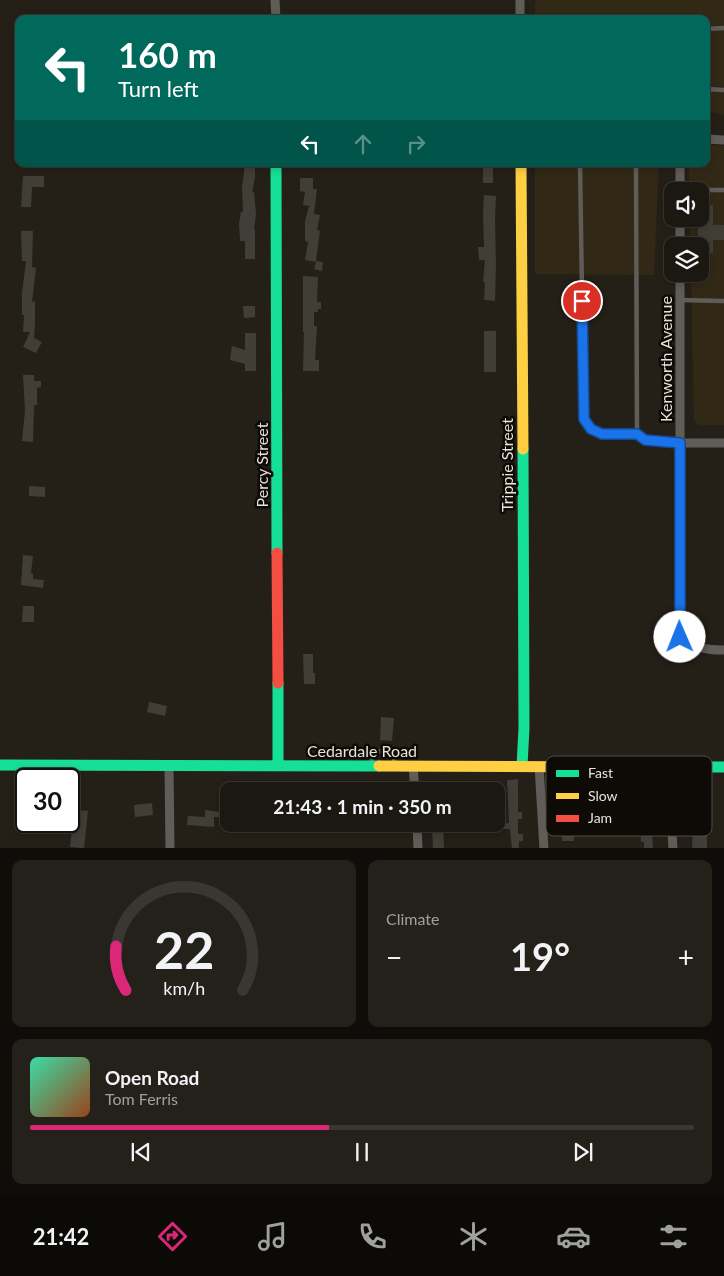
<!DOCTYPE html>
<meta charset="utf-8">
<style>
:root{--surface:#1b1812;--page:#24211b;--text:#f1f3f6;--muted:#a0a09f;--line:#393732;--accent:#db2777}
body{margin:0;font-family:Lato,sans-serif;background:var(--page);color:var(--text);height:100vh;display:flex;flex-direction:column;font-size:19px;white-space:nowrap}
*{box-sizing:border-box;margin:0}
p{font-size:16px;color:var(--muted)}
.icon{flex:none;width:28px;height:28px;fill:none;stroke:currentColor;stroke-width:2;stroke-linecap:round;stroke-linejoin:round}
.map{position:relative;height:848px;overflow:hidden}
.details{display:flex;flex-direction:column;gap:12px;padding:12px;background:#0f0d0a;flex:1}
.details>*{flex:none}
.guide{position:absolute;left:15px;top:15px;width:695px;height:152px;border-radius:10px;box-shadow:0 2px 8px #0003,0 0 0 1px var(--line);background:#00695c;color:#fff;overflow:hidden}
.fabs{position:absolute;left:664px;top:182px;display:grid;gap:10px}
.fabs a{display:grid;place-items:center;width:45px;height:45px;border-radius:10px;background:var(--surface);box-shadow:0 2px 8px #0003,0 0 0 1px var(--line);font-size:25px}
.speed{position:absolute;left:15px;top:768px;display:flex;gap:10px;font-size:25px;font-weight:700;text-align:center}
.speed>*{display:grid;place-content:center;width:65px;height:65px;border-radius:50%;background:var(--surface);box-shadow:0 2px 8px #0003,0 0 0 1px var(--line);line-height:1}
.speed .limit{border:2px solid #111;border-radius:8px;background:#fff;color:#111}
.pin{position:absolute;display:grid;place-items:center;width:42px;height:42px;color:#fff;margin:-21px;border:2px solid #fff;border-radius:50%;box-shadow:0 1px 5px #0007}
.me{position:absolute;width:55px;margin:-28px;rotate:359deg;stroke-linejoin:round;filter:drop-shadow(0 0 4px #0008)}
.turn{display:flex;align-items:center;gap:18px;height:105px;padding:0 20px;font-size:22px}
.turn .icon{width:65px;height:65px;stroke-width:2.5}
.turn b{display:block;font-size:35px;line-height:42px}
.lanes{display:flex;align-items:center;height:48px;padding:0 20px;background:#0003;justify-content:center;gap:25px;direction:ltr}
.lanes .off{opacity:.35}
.big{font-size:38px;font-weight:700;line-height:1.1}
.details .card{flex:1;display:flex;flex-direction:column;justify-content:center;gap:8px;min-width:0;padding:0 18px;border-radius:10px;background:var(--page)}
.details .dial{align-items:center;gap:0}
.dial svg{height:130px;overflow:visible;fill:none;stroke:var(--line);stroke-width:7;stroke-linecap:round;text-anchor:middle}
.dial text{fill:var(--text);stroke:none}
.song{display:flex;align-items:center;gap:15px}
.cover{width:60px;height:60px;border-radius:8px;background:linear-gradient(135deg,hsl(160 70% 55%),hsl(20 70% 35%))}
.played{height:5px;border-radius:2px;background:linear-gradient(90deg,var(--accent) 45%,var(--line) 45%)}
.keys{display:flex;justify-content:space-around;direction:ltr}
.heat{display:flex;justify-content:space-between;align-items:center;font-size:28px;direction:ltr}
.details .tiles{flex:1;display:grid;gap:12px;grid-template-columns:1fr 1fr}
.card:last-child{grid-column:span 2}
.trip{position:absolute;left:220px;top:782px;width:285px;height:50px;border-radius:10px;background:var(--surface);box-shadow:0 2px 8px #0003,0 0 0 1px var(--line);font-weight:700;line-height:50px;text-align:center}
.tabs{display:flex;height:80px;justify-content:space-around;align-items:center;background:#0b0a07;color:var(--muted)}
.tabs .icon{width:35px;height:35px}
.tabs .selected{color:var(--accent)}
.tabs b{font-size:22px;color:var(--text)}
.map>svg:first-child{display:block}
</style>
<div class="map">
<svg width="724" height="849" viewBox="0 0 724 849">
<rect width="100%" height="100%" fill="#242018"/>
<!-- built -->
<path fill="#322816" d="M537,0h187v115l-13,-3 -5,1v-94h-171v-16z
M713,145l11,1v279h-25l-5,-5 -3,-146h9v-28h-10v-27h10v-28h-11v-27h17v-16z
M535,164h124l-5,111 -119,-1z"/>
<!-- building -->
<path fill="#413e38" d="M245,164h10v13l-3,16 2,-1 2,22 -2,15h1v30h-10v-18h-5l-1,-18 2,-11h2l-1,-24z
M483,168h10v15h-10z
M23,176h21v11h-12l-1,20h-10z
M300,178h13v11h4l-3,25 6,1 -3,15 3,1 -4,30 7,1 -1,9 -8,-2 2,-7 -11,-2 3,-18 -3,-1v-20l4,-15 -6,-1 2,-13 -5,-1z
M484,195l12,1 -1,23 1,46 -1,36 -11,-1 1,-18h-2l2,-22h-6l-1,-13h6l-1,-33z
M700,205h13v20h11v15h-11v13h-13v-7h-2v-27h2z
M21,231h12l-1,36 4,1 -4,34 3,-1v23l-1,14 8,4 -6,11 -13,-6 7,-15h-7l1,-17h-2v-22l4,-32h-4z
M303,276l15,1 -1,25h4v7h-3v3h-4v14h3l-2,34h4v11h-16l1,-39h-1z
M243,306h12v11l-11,1z
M484,331h12v41h-12z
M245,333h11v38h-11v-7l-15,-4 2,-14 13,4z
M23,375h11v6h7v6l-4,1v17h-3l-1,37 -11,-1 3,-30z
M29,486l16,1v10l-16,-1z
M23,555l10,1 -2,17 2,1v5l11,1 -1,8 -22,-3z
M23,606h11v16h-12z
M303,654h10v19h2v11h-11z
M149,702l18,4 -2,10 -18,-4z
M381,717l13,1 -2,23 -12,-1z
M518,779v33h4v7h-4v15h5v7h-4v8h-7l-2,-20h-15v-5l14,-1 -2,-43z
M561,779l12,1 -1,21h1l1,40h-12v-7h4v-15h-5z
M649,780l4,69h-9v-7h-3l-4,-61z
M701,782l3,48h3v19h-15l1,-19 -4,-47z
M152,803l1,12 -18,2 -1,-12z
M220,805h9v12h-15v10l-27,-2 1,-9 17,1v-7l15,2z
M74,810l14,1 -4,37 -14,-1z
M432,824h11l1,25h-11z"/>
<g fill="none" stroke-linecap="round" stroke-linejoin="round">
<!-- lane -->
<path stroke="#605d58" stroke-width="4.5" d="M706,29l18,-1
M706,89l18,1
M580,164l4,255 7,10 11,6 35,-2
M636,164l1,269 8,7 35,3
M680,190h44
M680,300l44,1
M371,765l2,-12 2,-2 18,1 1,2v12
M63,767v12"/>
<!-- street -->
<path stroke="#605d58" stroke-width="9" d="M275,0l1,19
M520,0v19
M706,139l18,1
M680,191v-27
M680,246v-27
M680,274v363c16,11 25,13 44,13
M680,443h44
M169,766l1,83
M413,766l2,25
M539,766l5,83
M668,767l5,82
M417,824l1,25"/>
<!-- fast -->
<path stroke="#16e098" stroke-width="11" d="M276,164l1,389
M278,683v83
M0,765l379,1
M522,766l2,-38 -1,-279
M601,767h123"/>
<!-- slow -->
<path stroke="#ffcf43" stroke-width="11" d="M521,164l2,285
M379,766l222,1"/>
<!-- jam -->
<path stroke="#f24e42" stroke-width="11" d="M277,553l1,130"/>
</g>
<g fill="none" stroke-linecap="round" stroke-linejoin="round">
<!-- route casing -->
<g stroke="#114b97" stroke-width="12">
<path id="route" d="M582,301l2,118 7,10 11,5h35l8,6 35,3v194"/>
</g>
<!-- route -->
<use href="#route" stroke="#1a73e8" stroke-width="9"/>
</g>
<g text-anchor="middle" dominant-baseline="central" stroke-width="5" stroke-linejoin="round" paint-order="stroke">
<!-- street labels -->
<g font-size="16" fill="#e7e2da" stroke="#0e0b06">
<text transform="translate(665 359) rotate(-90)">Kenworth Avenue</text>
<text transform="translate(261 465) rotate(-90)">Percy Street</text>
<text transform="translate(506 465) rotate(-90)">Trippie Street</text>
<text x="362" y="750">Cedardale Road</text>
</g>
</g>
<!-- legend -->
<rect x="546" y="756" width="166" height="80" rx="8" fill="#0e0b06" stroke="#4f4c46" stroke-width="1"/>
<rect x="556" y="770" width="23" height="7" fill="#16e098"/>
<rect x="556" y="793" width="23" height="6" fill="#ffcf43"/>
<rect x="556" y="815" width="23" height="7" fill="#f24e42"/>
<g font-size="14" fill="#e7e2da">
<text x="588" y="778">Fast</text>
<text x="588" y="801">Slow</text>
<text x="588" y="823">Jam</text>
</g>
</svg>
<div class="fabs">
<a><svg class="icon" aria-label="sound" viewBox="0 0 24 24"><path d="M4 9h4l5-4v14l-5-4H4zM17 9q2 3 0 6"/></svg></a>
<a><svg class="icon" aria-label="layers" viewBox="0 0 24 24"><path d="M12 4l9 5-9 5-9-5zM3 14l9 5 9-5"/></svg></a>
</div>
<div class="speed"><div class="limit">30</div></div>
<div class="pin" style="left:582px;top:301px;background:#d93025"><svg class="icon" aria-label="arrive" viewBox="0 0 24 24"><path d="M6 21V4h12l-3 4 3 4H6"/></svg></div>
<svg class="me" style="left:680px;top:637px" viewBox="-20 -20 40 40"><circle r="19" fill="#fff"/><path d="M0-13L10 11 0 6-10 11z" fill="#1a73e8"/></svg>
<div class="trip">21:43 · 1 min · 350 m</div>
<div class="guide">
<div class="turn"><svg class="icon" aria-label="left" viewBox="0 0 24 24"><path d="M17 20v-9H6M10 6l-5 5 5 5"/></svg><div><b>160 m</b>Turn left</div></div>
<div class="lanes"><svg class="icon" aria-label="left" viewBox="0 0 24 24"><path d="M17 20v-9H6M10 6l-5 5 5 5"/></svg><svg class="icon off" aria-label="ahead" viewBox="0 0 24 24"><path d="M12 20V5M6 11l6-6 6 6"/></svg><svg class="icon off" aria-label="right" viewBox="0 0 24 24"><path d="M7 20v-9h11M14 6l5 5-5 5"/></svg></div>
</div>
</div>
<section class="details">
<div class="tiles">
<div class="card dial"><svg viewBox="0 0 100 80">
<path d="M14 69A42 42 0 1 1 86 69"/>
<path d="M14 69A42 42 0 0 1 8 42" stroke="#db2777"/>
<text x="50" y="56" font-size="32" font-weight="700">22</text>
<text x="50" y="72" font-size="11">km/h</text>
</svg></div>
<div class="card"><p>Climate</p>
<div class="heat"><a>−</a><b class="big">19°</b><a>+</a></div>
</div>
<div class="card">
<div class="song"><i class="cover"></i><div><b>Open Road</b><p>Tom Ferris</p></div></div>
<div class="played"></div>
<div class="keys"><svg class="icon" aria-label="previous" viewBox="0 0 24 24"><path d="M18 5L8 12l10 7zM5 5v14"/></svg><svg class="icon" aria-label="pause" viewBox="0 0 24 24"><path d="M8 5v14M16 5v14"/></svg><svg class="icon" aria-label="next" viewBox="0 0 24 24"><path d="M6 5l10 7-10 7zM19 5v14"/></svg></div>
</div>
</div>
</section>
<nav class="tabs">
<b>21:42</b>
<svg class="icon selected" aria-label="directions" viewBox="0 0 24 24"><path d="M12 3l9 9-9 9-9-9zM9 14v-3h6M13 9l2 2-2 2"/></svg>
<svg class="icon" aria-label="music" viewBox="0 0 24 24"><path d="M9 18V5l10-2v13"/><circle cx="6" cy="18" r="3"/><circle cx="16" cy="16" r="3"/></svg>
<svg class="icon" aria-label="phone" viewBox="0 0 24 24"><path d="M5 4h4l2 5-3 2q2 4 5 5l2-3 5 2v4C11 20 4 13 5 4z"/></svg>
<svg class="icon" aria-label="climate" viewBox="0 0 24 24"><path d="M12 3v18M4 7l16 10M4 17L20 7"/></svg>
<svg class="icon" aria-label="car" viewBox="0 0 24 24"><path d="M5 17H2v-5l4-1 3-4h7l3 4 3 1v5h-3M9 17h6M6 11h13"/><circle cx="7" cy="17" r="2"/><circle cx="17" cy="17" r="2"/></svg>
<svg class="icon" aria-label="filters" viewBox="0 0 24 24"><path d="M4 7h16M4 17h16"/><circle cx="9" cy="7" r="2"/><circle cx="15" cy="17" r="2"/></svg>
</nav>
